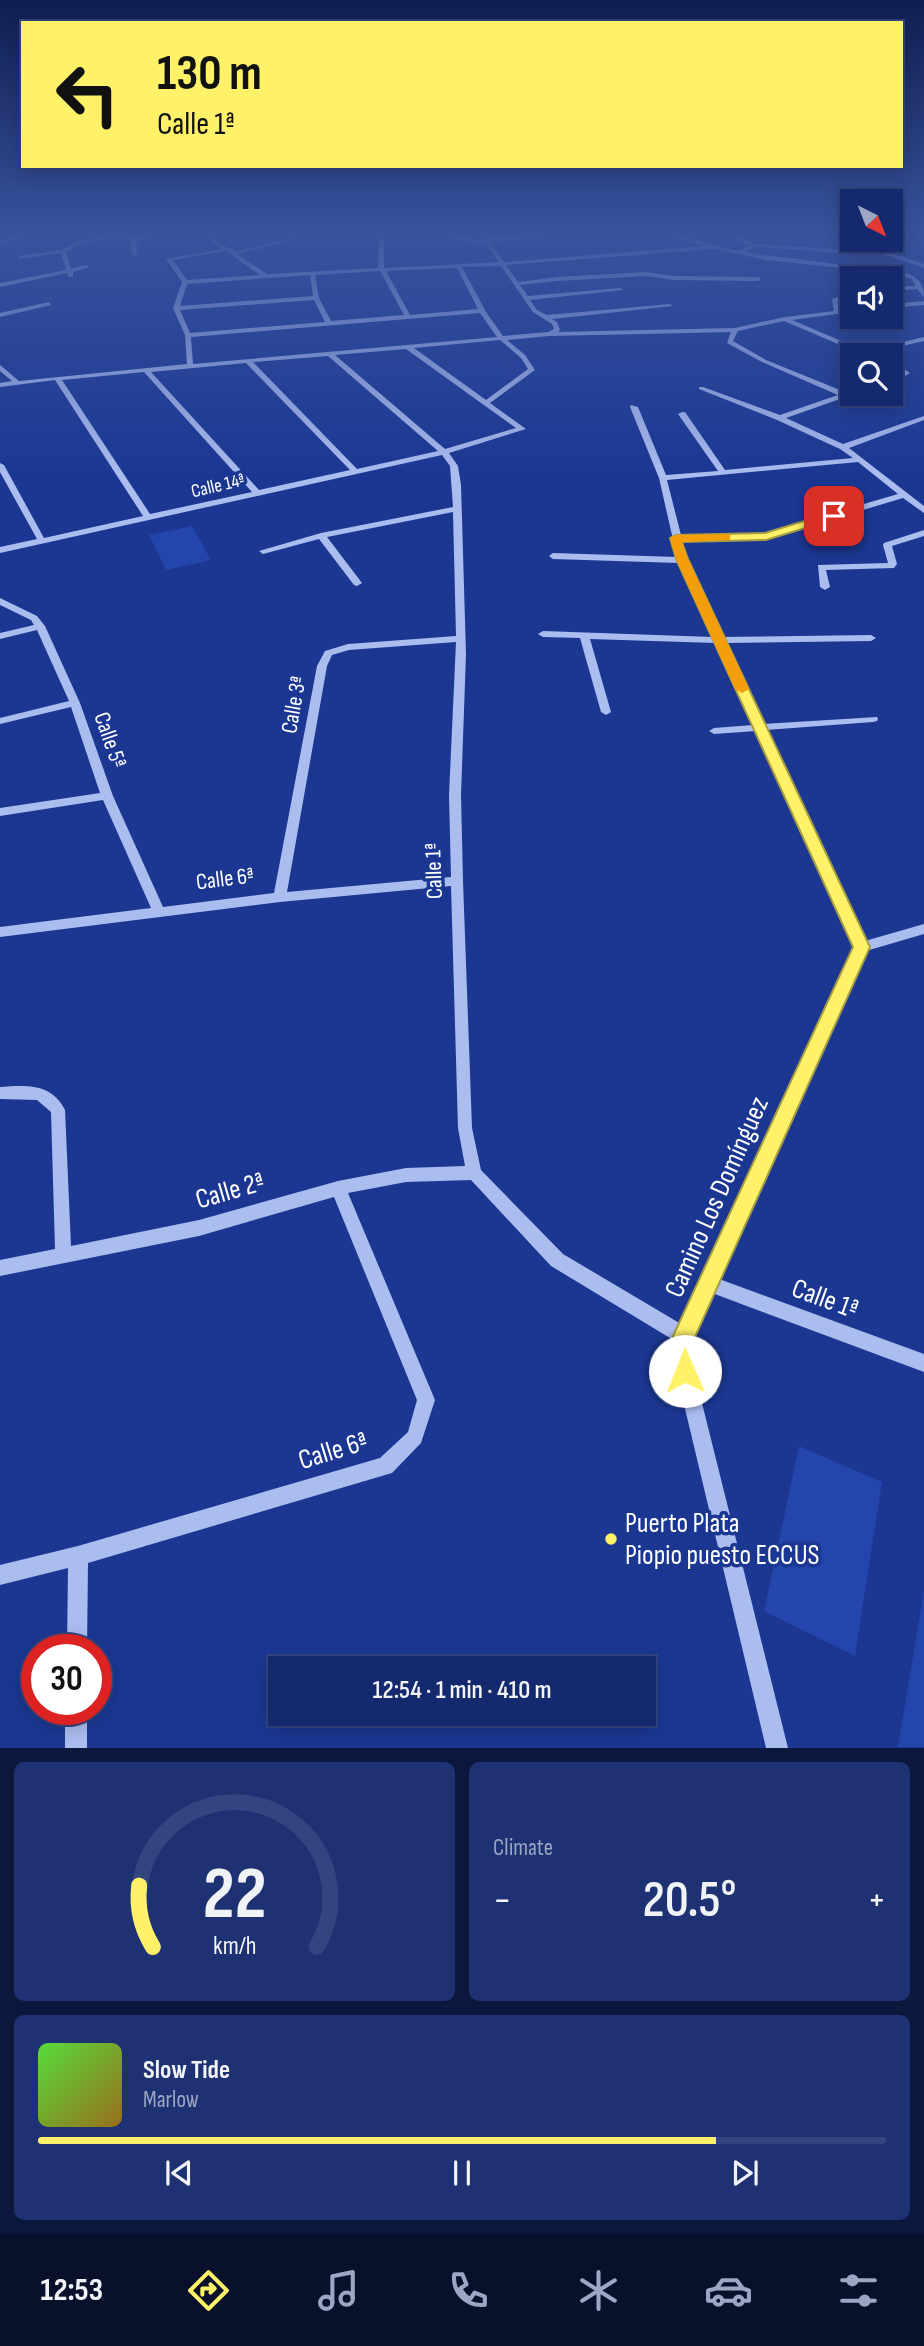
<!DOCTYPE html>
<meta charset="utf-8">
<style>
:root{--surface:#14296e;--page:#1d3173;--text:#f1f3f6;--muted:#9da6c2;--line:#334581;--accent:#fff269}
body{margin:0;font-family:"Sofia Sans Condensed",sans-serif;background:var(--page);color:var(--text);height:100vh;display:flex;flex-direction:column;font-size:26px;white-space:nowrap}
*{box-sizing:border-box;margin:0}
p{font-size:23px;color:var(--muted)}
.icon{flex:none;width:38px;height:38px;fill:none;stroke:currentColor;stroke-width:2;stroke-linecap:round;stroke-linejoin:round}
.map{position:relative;height:1748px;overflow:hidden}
.drawer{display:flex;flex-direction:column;gap:14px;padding:14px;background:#0b173c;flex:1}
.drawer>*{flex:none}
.banner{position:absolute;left:21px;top:21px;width:882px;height:147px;border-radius:0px;box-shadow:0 4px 18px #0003,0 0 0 2px var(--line);background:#fff269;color:#111;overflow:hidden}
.needle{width:46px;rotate:138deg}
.fabs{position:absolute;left:840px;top:189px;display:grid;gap:14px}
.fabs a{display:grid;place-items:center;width:63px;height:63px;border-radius:0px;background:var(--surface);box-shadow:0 4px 18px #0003,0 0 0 2px var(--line);font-size:35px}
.speed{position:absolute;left:21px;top:1634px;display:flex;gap:14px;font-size:35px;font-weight:700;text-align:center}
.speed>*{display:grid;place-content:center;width:91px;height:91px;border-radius:50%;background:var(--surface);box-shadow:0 4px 18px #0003,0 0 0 2px var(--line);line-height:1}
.speed .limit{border:10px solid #d22;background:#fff;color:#111}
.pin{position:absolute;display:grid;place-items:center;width:60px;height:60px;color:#fff;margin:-30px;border-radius:14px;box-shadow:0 4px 10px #0006}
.me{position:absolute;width:77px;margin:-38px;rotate:359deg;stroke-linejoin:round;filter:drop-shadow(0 0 5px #0008)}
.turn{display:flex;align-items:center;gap:24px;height:147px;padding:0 21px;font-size:32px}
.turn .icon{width:91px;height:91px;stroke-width:2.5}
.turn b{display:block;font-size:49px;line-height:60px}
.big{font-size:52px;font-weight:600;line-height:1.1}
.drawer .card{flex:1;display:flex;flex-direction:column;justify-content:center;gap:10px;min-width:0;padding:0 24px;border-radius:10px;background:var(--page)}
.drawer .dial{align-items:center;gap:0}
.dial svg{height:182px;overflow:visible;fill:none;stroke:var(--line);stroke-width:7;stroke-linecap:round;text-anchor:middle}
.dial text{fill:var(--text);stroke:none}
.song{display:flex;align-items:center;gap:21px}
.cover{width:84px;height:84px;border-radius:10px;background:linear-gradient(135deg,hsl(110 70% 55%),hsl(40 70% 35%))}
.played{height:7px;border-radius:4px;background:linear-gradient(90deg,var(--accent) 80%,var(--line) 80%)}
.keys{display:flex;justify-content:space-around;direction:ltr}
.heat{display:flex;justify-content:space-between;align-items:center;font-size:38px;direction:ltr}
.drawer .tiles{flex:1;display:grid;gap:14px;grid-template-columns:1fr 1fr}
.card:last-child{grid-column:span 2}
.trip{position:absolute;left:268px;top:1656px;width:388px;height:70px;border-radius:0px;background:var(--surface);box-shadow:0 4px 18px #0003,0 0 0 2px var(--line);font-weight:600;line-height:70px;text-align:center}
.dock{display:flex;height:112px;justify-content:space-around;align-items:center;background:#08102c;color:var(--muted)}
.dock .icon{width:49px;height:49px}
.dock .active{color:var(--accent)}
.dock b{font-size:32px;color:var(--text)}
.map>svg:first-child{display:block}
</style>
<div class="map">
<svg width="924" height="1748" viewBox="0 0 924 1748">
<rect width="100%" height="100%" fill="#1b3792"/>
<!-- green -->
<path fill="#2445ab" d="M192,526l19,34 -45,10 -17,-35z
M799,1446l83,36 -27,174 -91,-45z
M924,1590v157h-26z"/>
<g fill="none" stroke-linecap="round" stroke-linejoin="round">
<!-- minor -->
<path fill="#abbcef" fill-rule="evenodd" d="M37,231h8l-45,13v-4z
M177,231h10l-51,11 2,12 -3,2 -3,-2 -2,-13 2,-2c-22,-2 -47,0 -66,13l5,16 16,-3 3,2 -17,5v5h-4l-2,-4 -67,14v-4l66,-13 -5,-17 -41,6 -2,-3 43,-6 16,-8 24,-6 22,-1 18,3z
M197,231h5l26,17h4l2,4 87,-21h7l-91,23 30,20 111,-6 1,-37h5v37l115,-6 -14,-20 -8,1 -63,-12 63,8 75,-6 114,-2 71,20 12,-5 -28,-15h6l27,13 113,7 17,-11h6l-12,9 46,15v4l-50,-17 -6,4 -111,-8 -14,5 163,21c13,4 18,12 18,24l-7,-8 -26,2v-4l24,-1 -3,-7 -23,-6 -123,-13 -52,-11 -208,16 12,17 39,-5 89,-5 27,4 85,1 3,2 -3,2 -85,-1 -27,-4 -89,5 -37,4 8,11 92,-8 3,2 -93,10 7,10 10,5 123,-11 3,2 -121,13 5,3 3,8 -2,2 177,-4 50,-11 49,-6 -2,-12 20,-6v4l-15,4 3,9 12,-2v4l-60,8 73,31 59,-14v4l-53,12 1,2h-8l-80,-34 -46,10 -5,10 33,19 79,32 7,-2 2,4 -68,24 57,26 81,-28v4l-75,28 75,58v7l-21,-15 -137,41 -84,1 4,20 36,77 149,-2 5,3 -5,3 -146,2 38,81 114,-7 1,2 -1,2 -4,1 -107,8 99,211 59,-17v10l-58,17 -147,328 205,75v18l-212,-79 -19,43 1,35 94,377h-22l-90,-377 -1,-30 -124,-75 -80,-86 -65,2 -58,11 87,207 -14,43 -29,30 -304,90 -1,87h-20l1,-82 -68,17v-20l78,-19 302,-88 28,-26 9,-32 -83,-203 -135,39 -199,40v-16l55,-11 -4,-137 -14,-12 -37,-1v-12c26,-2 52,-4 65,23l6,136 128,-26 139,-39 68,-13 59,-2 -7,-38 -7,-242 -171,16 -280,35v-10l151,-19 -48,-108 -103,16v-8l100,-15 -29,-86 -71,17v-6l69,-17 -32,-71 -37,9v-6l34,-8 -3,-5 -31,-15v-7l37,18 8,10 35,77 33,93 50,111 111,-14 43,-227 8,-15 23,-7 108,-8 -3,-124 -126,25 35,46 -5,3 -3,-1 -35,-46 -56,15 -4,-3 62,-18 132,-26 -3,-41 -8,-11 -442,98v-6l37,-8 -37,-67v-9l4,2 40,73 99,-22 -88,-136 -55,7v-4l12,-2 -12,-10v-6l19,16 168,-17 -2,-29 -12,-27 9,-26 -16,-23 56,-10zM664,234l40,12 -200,16 -14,-20 62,-5zM226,251l34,24 -73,5 -14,-20zM501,266l32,46 19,12 2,5 -6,3 -45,4 -17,-24 -24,-45zM457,268l21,41 -68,6 -24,-44zM380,271l24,44 -73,6 -12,-23 -4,-23zM310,275l3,21 -133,10 7,-22zM314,300l11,22 -135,11 -10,-23zM480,313l17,24 -304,27 -2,-27zM731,332l-4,11 35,19 76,33 -58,20 -77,-28h-4v2l78,31 63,29 13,9 -128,12 -40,-58h-3l-4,2 40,57 -52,4 -28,-68 -7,-2 -1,2 29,71 18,79 -124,-4 -4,3 4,3 126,4 34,74 -170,-6 -5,3 5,3 37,1 21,74 5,3 5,-3 -21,-73 125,4 38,82 -39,3 -5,3 5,3 42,-3 98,216 -173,377 -118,-70 -82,-84 -9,-42 -9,-247 -2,-86 5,-141 -5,-169 -3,-19 -9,-13 77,-24 -36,-26 45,-33 -10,-15 -18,-15 42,-4zM500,340l21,18 7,11 -42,31 -72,-52zM406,349l110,79 -71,21 -110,-94zM328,356l110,95 -81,18 -104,-107zM246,363l104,107 -91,20 -108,-118zM144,372l108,120 -102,22 -88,-134zM858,462l40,32 -133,39 -84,2 -14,-55zM456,642l-7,153 2,82 -164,15 40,-226 5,-11 17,-5z
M901,231h6l-16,9v-4z
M920,231h4v2l-3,-1z
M924,301v4l-33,3v-4z
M49,302l2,3 -51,12v-4z
M891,361l19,12 -19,11v-5l11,-6 -11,-7z
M924,530v6l-32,10 5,18 -3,4 -68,2 4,17 -5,3 -5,-3 -2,-22 70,-2 -5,-18 1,-2z
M65,1710h22v38h-22z"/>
</g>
<!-- sky -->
<linearGradient id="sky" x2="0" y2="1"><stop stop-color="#0f1e50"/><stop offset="0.49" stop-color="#39539d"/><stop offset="1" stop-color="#39539d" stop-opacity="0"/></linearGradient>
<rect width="924" height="475" fill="url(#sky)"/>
<!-- route -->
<path fill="#fff269" stroke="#a69d44" stroke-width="2" d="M834,512l6,4 -2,2 -72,22 -84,2 6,17 182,388 -175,390 1,34 -3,9 -8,3 -8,-3 -3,-9 -1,-35 180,-389 -177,-388 -6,-21 6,-3 89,-2z"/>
<!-- slow -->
<path fill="#f59e0b" d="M726,534l4,1v5l-48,2 6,17 61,130 -7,4 -7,-4 -59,-130 -6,-21 6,-3z"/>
<!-- markers -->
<circle fill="#fff269" stroke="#1b3792" stroke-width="2.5" cx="611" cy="1539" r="7"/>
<g text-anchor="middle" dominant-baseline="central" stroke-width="7" stroke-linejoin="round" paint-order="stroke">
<!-- far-street labels -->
<g font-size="19" fill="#fff" stroke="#1b3792">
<text transform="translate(218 486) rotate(-13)">Calle 14ª</text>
</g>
<!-- street labels -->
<g font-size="23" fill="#fff" stroke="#1b3792">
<text transform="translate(294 705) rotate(-80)">Calle 3ª</text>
<text transform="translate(110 740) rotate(71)">Calle 5ª</text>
<text transform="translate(434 871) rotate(-92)">Calle 1ª</text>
<text transform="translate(225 879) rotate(-7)">Calle 6ª</text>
</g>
<!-- near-street labels -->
<g font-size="28" fill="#fff" stroke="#1b3792">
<text transform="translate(230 1191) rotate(-16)">Calle 2ª</text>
<text transform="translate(717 1197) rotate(-66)">Camino Los Domínguez</text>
<text transform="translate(825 1299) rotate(20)">Calle 1ª</text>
<text transform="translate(333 1451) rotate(-17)">Calle 6ª</text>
</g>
<!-- near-poi labels -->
<g font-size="28" fill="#fff" stroke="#1b3792" text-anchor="start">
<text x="625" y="1523">Puerto Plata<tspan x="625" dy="32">Piopio puesto ECCUS</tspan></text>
</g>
</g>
</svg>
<div class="fabs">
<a><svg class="needle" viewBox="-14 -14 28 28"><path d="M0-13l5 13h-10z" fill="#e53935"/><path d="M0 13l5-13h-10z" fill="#9da6c2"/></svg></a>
<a><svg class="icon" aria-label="sound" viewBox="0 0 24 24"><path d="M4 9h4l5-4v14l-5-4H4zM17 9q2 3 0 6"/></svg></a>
<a><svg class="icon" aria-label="search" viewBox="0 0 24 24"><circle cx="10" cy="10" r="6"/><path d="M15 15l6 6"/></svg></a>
</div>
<div class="speed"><div class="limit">30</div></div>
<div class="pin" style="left:834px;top:516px;background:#d93025"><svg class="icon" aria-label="arrive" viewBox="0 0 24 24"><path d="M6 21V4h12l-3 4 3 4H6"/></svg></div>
<svg class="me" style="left:685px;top:1371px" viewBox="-20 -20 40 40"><circle r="19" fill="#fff"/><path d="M0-13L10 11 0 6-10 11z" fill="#fff269"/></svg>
<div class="trip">12:54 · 1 min · 410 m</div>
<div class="banner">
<div class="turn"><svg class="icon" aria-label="left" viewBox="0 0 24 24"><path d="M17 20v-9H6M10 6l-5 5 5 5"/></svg><div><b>130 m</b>Calle 1ª</div></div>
</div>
</div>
<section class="drawer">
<div class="tiles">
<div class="card dial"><svg viewBox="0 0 100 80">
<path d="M14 69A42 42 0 1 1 86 69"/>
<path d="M14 69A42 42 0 0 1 8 42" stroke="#fff269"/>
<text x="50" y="56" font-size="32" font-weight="700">22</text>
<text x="50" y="72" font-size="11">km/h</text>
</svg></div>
<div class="card"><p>Climate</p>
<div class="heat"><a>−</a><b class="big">20.5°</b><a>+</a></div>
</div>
<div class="card">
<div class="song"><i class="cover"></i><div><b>Slow Tide</b><p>Marlow</p></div></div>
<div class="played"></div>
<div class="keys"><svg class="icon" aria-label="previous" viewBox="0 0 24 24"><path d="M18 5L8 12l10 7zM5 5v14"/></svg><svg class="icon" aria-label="pause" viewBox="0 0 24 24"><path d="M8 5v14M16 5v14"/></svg><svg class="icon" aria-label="next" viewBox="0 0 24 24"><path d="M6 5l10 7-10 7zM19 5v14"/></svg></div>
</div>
</div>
</section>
<nav class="dock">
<b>12:53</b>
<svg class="icon active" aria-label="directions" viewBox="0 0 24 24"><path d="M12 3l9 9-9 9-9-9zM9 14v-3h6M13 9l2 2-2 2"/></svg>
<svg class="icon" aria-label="music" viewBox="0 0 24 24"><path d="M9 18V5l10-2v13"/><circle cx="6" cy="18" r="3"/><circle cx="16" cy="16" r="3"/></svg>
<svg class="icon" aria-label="phone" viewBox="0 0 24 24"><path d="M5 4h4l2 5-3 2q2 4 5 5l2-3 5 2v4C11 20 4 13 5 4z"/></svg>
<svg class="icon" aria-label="climate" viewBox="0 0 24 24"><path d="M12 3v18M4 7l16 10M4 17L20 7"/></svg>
<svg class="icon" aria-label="car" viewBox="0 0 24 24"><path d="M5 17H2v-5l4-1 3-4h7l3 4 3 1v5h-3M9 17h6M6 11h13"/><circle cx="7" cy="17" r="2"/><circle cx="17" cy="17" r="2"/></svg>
<svg class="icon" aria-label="filters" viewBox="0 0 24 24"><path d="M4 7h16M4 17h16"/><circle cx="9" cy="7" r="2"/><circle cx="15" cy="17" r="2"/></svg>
</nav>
